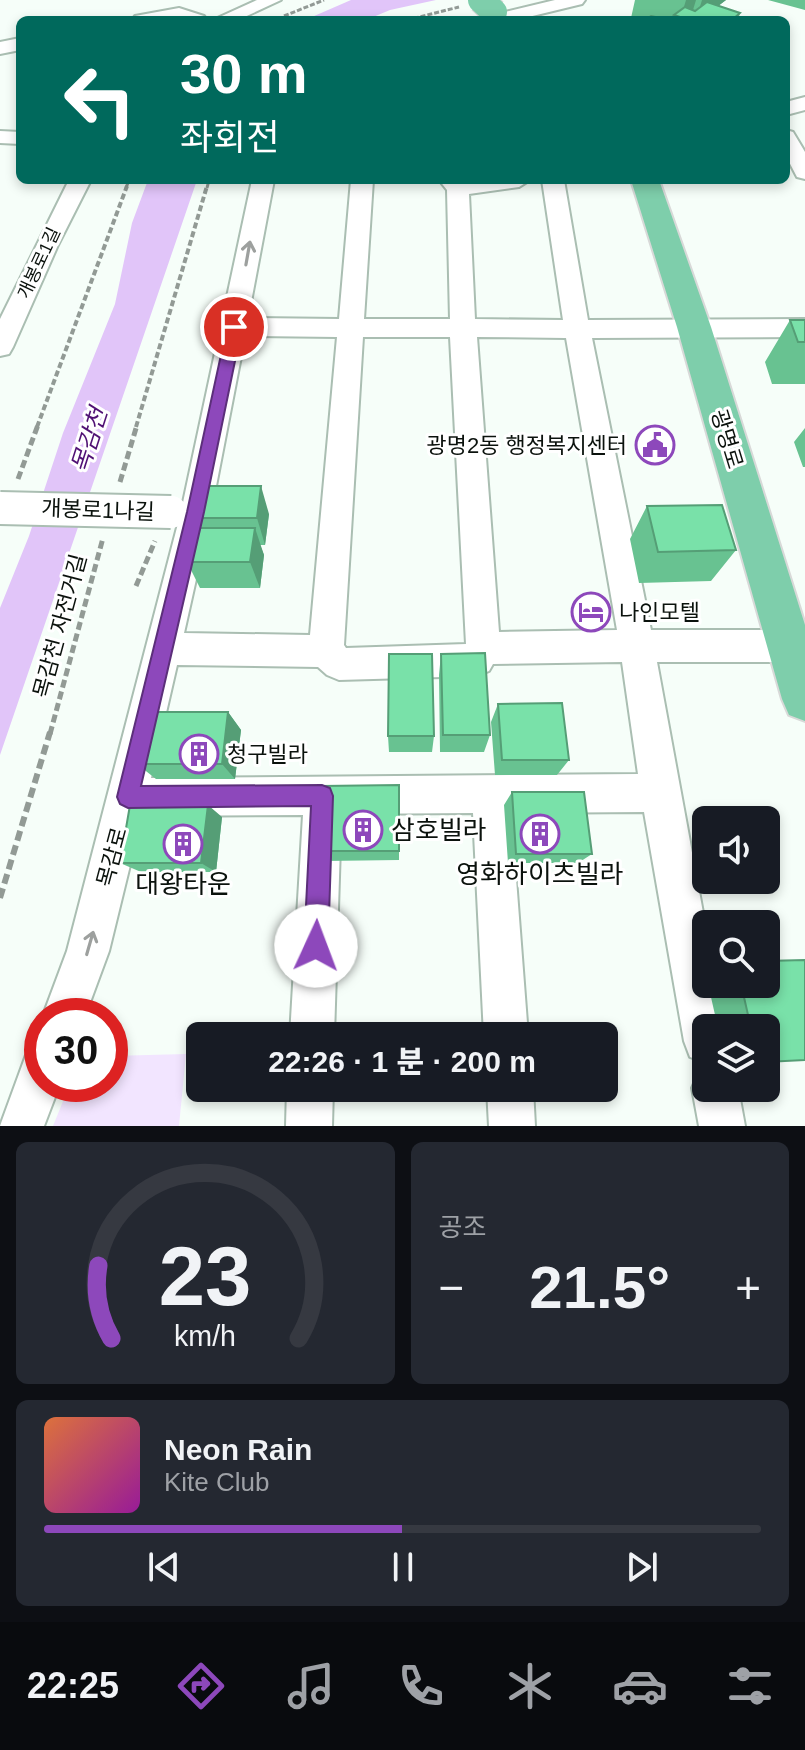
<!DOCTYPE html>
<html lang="ko">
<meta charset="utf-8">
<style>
:root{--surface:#171b24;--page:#242831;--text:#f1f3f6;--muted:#9ea1a6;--line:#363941;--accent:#8d48bb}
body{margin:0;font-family:Arial,"Noto Sans KR",sans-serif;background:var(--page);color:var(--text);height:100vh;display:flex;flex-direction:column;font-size:30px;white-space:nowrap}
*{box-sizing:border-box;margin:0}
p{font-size:26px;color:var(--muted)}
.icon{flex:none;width:44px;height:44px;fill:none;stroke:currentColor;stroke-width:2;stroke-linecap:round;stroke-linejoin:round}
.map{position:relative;height:1126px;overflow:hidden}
.drawer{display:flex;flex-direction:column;gap:16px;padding:16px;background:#0d0f14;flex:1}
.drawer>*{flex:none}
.guide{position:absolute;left:16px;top:16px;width:774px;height:168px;border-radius:12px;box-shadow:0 4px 12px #0003;background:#00695c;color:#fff;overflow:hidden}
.tools{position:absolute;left:692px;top:806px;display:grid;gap:16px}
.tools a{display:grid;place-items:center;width:88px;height:88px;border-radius:12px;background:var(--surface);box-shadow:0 4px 12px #0003;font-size:40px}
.speed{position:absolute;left:24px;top:998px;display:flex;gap:16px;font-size:40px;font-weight:700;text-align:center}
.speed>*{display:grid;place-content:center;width:104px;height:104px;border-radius:50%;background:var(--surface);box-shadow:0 4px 12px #0003;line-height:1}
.speed .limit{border:12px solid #d22;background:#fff;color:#111}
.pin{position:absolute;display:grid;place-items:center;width:68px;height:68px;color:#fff;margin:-34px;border:4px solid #fff;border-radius:50%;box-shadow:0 2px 8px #0007}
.me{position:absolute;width:88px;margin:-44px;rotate:2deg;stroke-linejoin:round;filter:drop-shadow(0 0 6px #0008)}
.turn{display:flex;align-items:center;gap:28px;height:168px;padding:0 32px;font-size:36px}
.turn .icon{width:104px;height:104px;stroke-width:2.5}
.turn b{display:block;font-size:56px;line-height:68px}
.big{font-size:60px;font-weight:800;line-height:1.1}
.drawer .tile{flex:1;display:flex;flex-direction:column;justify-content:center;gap:12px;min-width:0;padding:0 28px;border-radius:12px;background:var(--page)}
.drawer .dial{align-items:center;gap:0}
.dial svg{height:208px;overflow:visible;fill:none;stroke:var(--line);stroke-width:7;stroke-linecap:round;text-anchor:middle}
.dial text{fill:var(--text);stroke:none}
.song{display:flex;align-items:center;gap:24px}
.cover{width:96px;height:96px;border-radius:12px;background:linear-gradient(135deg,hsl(20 70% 55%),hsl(300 70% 35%))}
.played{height:8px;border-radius:4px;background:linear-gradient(90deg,var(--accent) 50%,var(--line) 50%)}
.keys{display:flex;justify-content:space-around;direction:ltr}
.heat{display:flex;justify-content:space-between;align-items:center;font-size:44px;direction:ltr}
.drawer .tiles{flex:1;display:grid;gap:16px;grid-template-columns:1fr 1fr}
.tile:last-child{grid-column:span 2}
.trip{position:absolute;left:186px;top:1022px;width:432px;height:80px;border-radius:12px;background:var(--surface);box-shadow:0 4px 12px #0003;font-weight:800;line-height:80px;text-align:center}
.tabs{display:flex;height:128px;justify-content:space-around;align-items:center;background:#090b0e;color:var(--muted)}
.tabs .icon{width:56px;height:56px}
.tabs .current{color:var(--accent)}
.tabs b{font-size:36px;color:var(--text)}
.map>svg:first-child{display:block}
</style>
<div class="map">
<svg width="805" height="1126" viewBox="0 0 805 1126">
<rect width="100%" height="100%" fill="#f6fef9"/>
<!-- green -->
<path fill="#f2e5ff" d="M186,1054l-7,72h-126l17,-42h40v-28z"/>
<!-- water -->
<path fill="#e1c5f9" d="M351,0h85l-46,10 -24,10h-61z
M148,180h49l-197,575v-147l29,-72 34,-103 52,-129 17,-81z"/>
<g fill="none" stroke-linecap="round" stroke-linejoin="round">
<!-- minor casing -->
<g stroke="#aabeb2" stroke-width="4">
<path id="minor" d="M257,0h24l-43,20h-25z
M555,0h30l-3,4 -66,16h-31l3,-4z
M179,8l25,8 3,4h-75l3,-4z
M20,38v12l-20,4v-12z
M805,97v13l-19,5v-13z
M786,130l7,2 12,20v27l-8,-2 -11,-21z
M0,131l20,1v12l-20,-1z
M69,180h22l-33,65 -45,102 -4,7 -9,2v-37z
M252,180h22l-26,138 91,1 12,-139h22l-9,139h86l-3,-129 -8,-10h91l-11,7 -50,7 6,125 88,1 -21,-140h22l24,140 217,-1v18l-213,1 59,292h154v32h-148l49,267v55h11l9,44h-20v35l-16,-6 -6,-16 -40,-229 -133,1 17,223h-44l-11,-223 -132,1 -7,222h-44l13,-221 -161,1 -33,135 -24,65 -43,2 25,-67 114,-439zM245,336l92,1 -27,298 -126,-2 27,-121zM363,337h87l16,307 -120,4 -2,-3zM477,337l89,1 51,292 -118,2zM622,662l16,112 -487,4 26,-113 141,2 9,8 12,5 138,-4 12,-5 4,-7z
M42,1048v36h18l-16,42h-44l26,-71z
M706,1069v19h32l7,38h-46l-7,-38 7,-16z
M287,1088h46l-1,38h-46z
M487,1088h46l2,38h-46z"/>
</g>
<!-- major casing -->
<g stroke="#d8d9d8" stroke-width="4">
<path id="major" d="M631,180h28l52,147 94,298v96l-16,-6 -7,-16 -105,-372z"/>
</g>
<!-- path-far3 -->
<path stroke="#929a95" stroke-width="3" stroke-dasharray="5 2" stroke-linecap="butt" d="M284,16l40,-16
M407,20l52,-13
M126,188l3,-8
M207,188l2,-8"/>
<!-- path-far2 -->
<path stroke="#929a95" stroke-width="4" stroke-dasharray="6 3" stroke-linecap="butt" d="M37,427l90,-241
M136,427l71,-241"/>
<!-- path-far1 -->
<path stroke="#929a95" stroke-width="5" stroke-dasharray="8 4" stroke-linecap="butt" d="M18,479l20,-54
M120,482l17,-57
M136,586l19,-45
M50,734l53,-196"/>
<!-- path -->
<path stroke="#929a95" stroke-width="6" stroke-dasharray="10 5" stroke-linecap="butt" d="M0,898l50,-166"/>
<!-- minor -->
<use href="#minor" fill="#fff" fill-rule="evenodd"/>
<!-- major -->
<use href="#major" fill="#7eceab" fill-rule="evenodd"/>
<!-- minor-bridge casing -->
<g stroke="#aabeb2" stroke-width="36" stroke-linecap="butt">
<path id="minor-bridge" d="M0,508l171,4"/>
</g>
<!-- major-bridge casing -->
<g stroke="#d8d9d8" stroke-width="28" stroke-linecap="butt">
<path id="major-bridge" d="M481,0l13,12"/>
</g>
<!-- minor-bridge -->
<use href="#minor-bridge" stroke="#fff" stroke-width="32"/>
<!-- major-bridge -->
<use href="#major-bridge" stroke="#7eceab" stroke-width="26"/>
</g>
<!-- wall -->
<path fill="#68c291" d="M635,0h91l-8,6 22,7 -2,7h-101l-6,-2z
M768,0h37v10z
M790,320h15v64h-33l-7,-22z
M805,428v39h-2l-9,-25z
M647,506l89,44 -25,31 -72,2 -9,-44z
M269,514l-4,31h-5l4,10 -4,33h-60l-13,-26 13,-34 -5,-10z
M441,654l49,81 -6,17h-44l-1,-77z
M498,704l71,56 -12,15h-62l-4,-53z
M228,712l13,18 -6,49h-79l-19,-15z
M388,736h46l-2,16h-43z
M399,785v75l-74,1 -7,-10z
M512,792l80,62 -14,9h-70l-4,-58z
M222,817l-6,55h-75l-21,-9z
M708,984h58v44h-48z"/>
<!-- shaded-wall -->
<path fill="#559e76" d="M686,0h10l-6,20 -9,-3z
M702,0h24l-26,20h-4z
M261,486l8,28 -4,31 -8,-27z
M255,528l9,27 -4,33 -10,-26z
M228,712l13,18 -6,49 -13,-15z
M208,805l14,12 -6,55 -15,-9z"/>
<!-- building -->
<path fill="#79e1a9" stroke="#559e76" stroke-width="2" d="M707,2l33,11 -8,7h-51l2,-2 -9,-3 11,-8 10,4z
M651,16l18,4h-24z
M790,320h15v22h-7z
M201,486h60l-4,32h-62z
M722,505l14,45 -78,2 -11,-46z
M193,528h62l-5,34h-63z
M485,653l5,82h-47l-2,-81z
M389,654h43l2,82h-46z
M562,703l7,57h-67l-4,-56z
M147,712h81l-6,52h-85z
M399,785v66h-81l4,-65z
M512,792h72l8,62h-76z
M130,805h78l-7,58h-81z
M805,960v100l-39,2v-34h-15l-10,-44h25v-23z"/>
<!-- one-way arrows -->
<defs><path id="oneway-shaft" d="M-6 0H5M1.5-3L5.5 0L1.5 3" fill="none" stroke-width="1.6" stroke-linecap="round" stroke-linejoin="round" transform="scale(2)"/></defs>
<g stroke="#9da09e">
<use href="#oneway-shaft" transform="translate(248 253) rotate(-80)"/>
<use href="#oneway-shaft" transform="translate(90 943) rotate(-74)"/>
</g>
<!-- route -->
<path fill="#8d48bb" stroke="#5c2f7a" stroke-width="2" d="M234,322l8,5 -38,185 -63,274 181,-1 8,3 3,8 -5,150 -3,8 -9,4 -8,-4 -4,-8 7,-140 -183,2 -8,-4 -3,-7 70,-285 40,-185z"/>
<!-- icons -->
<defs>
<g id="civic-ring" transform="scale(2)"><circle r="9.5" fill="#fff" stroke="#8d48bb" stroke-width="1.5"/><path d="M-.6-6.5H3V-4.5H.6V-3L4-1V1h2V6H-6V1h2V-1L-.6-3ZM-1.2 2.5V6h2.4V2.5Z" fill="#8d48bb"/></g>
<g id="hotel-ring" transform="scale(2)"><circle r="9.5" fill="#fff" stroke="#8d48bb" stroke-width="1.5"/><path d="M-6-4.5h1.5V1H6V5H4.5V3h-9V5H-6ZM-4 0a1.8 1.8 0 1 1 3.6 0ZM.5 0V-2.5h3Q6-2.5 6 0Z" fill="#8d48bb"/></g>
<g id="building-ring" transform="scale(2)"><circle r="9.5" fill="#fff" stroke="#8d48bb" stroke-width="1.5"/><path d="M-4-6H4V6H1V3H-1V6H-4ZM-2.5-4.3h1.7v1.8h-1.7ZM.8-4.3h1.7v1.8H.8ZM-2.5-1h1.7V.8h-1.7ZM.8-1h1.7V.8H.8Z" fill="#8d48bb"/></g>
</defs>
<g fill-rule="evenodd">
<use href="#civic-ring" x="655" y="445"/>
<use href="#hotel-ring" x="591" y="612"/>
<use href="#building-ring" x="199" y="754"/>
<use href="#building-ring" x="363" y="830"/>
<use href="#building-ring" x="540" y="834"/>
<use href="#building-ring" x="183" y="844"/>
</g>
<g text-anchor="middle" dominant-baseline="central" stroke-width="6" stroke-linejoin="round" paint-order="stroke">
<!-- far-street labels -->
<g font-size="18" fill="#0b120d" stroke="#fff">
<text transform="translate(39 263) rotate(-65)">개봉로1길</text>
</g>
<!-- street labels -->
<g font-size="22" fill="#0b120d" stroke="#fff">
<text transform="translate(727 439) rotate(73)">광명로</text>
<text transform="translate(98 510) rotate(2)">개봉로1나길</text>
<text transform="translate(60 626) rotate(-75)">목감천 자전거길</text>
<text transform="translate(112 857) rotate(-75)">목감로</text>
</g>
<!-- poi labels -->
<g font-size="22" fill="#0b120d" stroke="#fff" text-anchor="start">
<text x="627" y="445" text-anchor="end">광명2동 행정복지센터</text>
<text x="619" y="612">나인모텔</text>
<text x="227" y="754">청구빌라</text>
</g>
<!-- water labels -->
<g font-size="24" font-style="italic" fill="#501174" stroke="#fff">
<text transform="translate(89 440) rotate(-72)">목감천</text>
</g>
<!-- near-poi labels -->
<g font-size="26" fill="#0b120d" stroke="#fff">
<text x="391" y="830" text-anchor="start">삼호빌라</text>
<text x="540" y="874">영화하이츠빌라</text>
<text x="183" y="884">대왕타운</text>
</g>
</g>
</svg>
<div class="tools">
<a><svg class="icon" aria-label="sound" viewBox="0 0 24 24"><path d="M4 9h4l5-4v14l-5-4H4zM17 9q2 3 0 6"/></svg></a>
<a><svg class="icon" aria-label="search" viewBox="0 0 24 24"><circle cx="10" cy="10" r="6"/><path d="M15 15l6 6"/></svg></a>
<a><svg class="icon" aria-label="layers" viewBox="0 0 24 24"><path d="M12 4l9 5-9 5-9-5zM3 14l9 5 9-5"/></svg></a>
</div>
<div class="speed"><div class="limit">30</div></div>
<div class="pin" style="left:234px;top:327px;background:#d93025"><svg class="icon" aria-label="arrive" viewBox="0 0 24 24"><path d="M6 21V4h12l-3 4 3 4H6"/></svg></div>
<svg class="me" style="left:316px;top:946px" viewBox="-20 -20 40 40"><circle r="19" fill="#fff"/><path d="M0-13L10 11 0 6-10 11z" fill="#8d48bb"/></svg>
<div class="trip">22:26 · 1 분 · 200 m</div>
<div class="guide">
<div class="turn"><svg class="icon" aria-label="left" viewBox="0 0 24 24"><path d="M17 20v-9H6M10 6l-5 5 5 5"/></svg><div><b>30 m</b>좌회전</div></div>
</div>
</div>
<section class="drawer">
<div class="tiles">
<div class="tile dial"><svg viewBox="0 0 100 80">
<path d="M14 69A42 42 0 1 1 86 69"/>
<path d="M14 69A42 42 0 0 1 9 41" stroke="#8d48bb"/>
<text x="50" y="56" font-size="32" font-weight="700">23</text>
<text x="50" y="72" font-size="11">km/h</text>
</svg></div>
<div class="tile"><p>공조</p>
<div class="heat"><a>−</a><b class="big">21.5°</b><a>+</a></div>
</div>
<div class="tile">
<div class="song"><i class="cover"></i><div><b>Neon Rain</b><p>Kite Club</p></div></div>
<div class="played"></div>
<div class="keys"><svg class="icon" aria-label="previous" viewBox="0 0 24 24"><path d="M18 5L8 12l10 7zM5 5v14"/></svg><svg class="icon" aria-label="pause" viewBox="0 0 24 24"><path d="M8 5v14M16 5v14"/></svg><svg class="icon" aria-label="next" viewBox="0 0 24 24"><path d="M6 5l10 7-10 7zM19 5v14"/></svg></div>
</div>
</div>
</section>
<nav class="tabs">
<b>22:25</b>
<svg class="icon current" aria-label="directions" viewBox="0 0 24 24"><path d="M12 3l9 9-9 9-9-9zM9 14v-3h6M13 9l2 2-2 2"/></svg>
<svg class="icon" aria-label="music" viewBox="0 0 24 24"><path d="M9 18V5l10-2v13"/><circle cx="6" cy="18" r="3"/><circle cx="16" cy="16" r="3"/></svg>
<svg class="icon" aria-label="phone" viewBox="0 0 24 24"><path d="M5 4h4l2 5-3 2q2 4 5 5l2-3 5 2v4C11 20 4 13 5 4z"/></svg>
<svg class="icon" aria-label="climate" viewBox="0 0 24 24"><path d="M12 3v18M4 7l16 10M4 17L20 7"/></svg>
<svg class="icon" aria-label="car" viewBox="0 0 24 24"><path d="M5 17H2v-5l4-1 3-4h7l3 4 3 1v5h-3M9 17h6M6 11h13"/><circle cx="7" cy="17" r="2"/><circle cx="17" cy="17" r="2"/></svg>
<svg class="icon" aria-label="filters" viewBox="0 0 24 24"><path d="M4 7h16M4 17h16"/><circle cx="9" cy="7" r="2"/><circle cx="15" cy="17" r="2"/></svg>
</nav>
